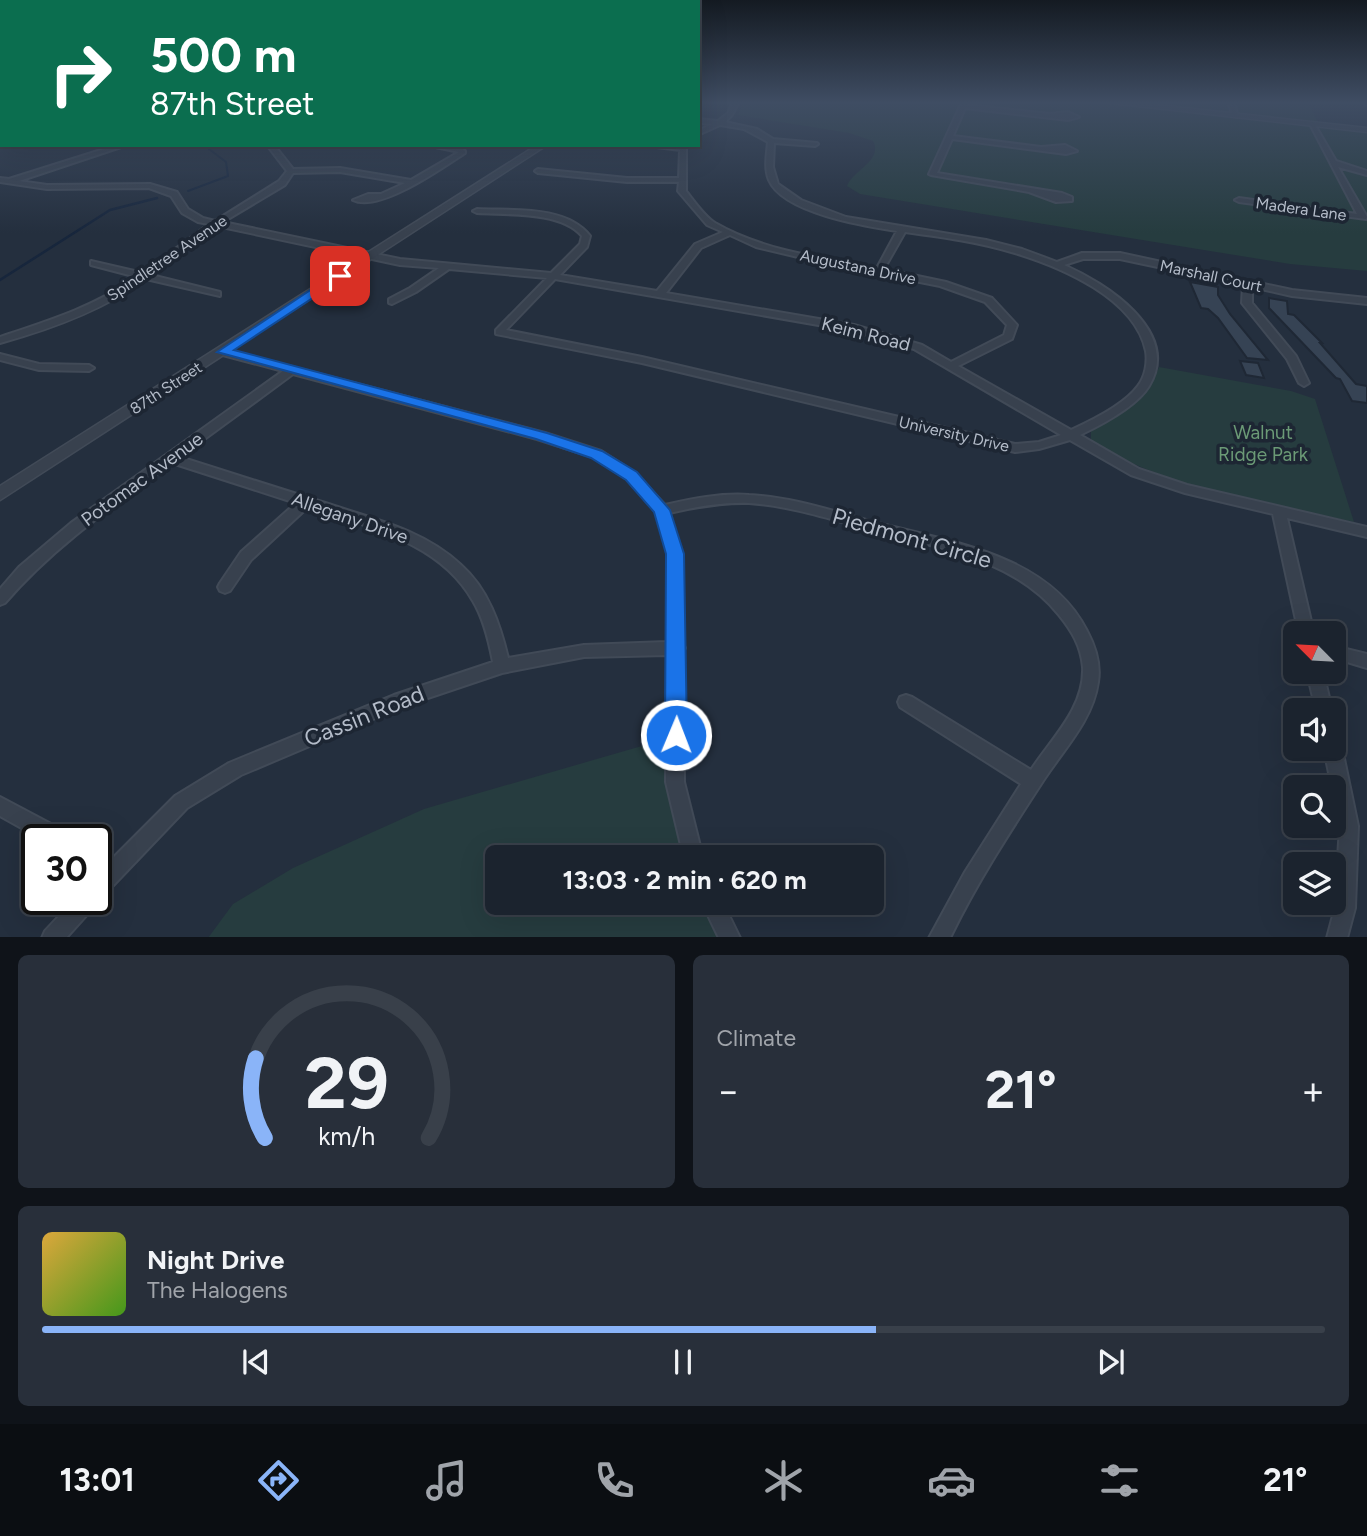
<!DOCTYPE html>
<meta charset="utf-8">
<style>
:root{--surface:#1b232e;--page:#282f3a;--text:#f1f3f6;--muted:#a0a4aa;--line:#39404a;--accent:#8ab4f8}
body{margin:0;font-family:Figtree,sans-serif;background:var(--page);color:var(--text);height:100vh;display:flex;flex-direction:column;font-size:26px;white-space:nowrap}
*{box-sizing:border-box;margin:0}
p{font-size:23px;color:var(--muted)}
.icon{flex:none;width:38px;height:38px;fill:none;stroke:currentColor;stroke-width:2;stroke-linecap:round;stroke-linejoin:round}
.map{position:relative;height:937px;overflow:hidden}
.panel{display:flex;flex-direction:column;gap:18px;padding:18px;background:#0f1319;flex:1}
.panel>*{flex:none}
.top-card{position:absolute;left:0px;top:0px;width:700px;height:147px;box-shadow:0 7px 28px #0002,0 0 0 2px var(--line);background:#0b6e4f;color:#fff;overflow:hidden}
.needle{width:46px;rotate:294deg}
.fabs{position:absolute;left:1283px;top:621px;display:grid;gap:14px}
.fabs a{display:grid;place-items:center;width:63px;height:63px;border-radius:10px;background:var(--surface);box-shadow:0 7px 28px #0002,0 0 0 2px var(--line);font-size:35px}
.speed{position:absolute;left:21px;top:824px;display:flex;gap:14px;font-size:35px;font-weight:700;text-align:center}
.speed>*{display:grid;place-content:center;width:91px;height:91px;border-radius:50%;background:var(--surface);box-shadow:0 7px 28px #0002,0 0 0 2px var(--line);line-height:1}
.speed .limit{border:4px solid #111;border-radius:10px;background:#fff;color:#111}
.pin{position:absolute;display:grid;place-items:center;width:60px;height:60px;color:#fff;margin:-30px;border-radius:14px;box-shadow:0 4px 10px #0006}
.me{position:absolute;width:77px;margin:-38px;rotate:1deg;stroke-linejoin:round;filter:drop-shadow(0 0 5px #0008)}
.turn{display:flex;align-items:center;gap:24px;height:147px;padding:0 35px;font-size:32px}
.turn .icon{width:91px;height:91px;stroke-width:2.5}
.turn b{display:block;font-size:49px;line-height:60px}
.big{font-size:52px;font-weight:700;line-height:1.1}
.panel .tile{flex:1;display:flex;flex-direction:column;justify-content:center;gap:10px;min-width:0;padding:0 24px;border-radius:10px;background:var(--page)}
.panel .dial{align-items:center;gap:0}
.dial svg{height:182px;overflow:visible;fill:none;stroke:var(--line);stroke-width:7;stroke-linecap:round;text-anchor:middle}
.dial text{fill:var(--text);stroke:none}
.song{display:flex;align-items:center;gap:21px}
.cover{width:84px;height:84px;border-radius:10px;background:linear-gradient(135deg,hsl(40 70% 55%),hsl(100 70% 35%))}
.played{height:7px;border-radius:4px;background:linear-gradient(90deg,var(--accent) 65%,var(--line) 65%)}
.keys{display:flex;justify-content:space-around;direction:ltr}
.heat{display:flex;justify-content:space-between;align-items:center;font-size:38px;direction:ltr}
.panel .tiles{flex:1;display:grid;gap:18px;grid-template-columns:1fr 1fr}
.tile:last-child{grid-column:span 2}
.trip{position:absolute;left:485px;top:845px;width:399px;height:70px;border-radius:10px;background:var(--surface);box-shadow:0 7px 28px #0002,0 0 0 2px var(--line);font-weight:700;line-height:70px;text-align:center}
.tabs{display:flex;height:112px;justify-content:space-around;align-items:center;background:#0b0e12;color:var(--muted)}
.tabs .icon{width:49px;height:49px}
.tabs .current{color:var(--accent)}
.tabs b{font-size:32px;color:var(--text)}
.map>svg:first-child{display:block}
</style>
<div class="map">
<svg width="1367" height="938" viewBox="0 0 1367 938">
<rect width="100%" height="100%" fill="#242f3e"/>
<!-- green -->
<path fill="#263c3f" d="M743,102h565l11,23 48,7v139l-77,-7 -430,-70 -13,-8c6,-16 36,-25 26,-45l-24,-8 -111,-18z
M1159,367l132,24 24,8 39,123c-89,-20 -186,-32 -263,-81v-10c30,-18 55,-30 68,-64z
M666,739l-1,41 19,77 -187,1v45h204l18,34 -511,1 25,-34 60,-36 131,-59z"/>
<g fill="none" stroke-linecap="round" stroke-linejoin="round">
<!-- stream-far1 -->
<path stroke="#17263c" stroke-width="2" d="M188,191l40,-15 -2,-14 -17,-13 6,-4"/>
<!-- stream -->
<path stroke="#17263c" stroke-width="2.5" d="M0,280l110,-70 47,-12"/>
</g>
<!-- building -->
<path fill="#364354" stroke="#1f2835" stroke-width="2" d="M1190,282l28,5v8l12,19 38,46 -21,-2 -29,-40 -10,-9 -7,-1z
M1269,298l18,3 1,13 6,1 28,28h-2l36,41 11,2v17l-15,-2 -12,-22 -4,-1 -67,-70z
M1240,361l18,2 6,15 -18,-3z"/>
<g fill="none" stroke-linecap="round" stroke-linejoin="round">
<!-- minor casing -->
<g stroke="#414a57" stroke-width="4">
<path id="minor" d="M733,102h6l-7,13 -7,7 32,7 16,10 44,4 1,1 -3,2 -41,-3 -1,24 5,17 23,16 45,17 140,23 36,9 35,13 25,-9h38l172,37 75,8v6l-75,-8 -40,-9v16l44,53 13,27 -5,3 -5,-3 -12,-24 -45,-56 1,-18 -123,-26h-37l-19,6c41,18 118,66 85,121 -12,20 -48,39 -69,49l59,34 48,16 180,42v10l-80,-19 27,116h-15l-26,-120 -88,-21 -54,-18 -61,-35 -31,9 -24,3 -373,-89 -146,-29v-4l51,-52 -98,-9 -33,23 -24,12 -3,-1v-4l21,-11 29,-20 -39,-3 -183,-39 -66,49 69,17v4l-74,-17c-43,31 -95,50 -146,64v-6c48,-16 96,-31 137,-60l-46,-12v-4l52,12 66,-49 -11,-2 -16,-9 -11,-17 -22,-8 -102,1 -47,-7v-4l9,1 108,-34h10l-108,36 28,4 103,-1 27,8 11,17 15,9 12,3 64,-40 8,-10 -20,-26h7l19,24 47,-1 71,12 48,-28 -33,-7 33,2 6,4v2c-23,15 -86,60 -112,47l15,-6h13l24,-11 -65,-11 -47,1 -8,12 -62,37 177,37 151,14 29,-29 2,-8c-21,-25 -75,-21 -105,-23l-4,-2 4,-2c35,2 89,-4 113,27l-3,11 -27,28 97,16 38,-47 28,-12 -16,-7 -29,-34 1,-9h-52l-89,-9 -3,-2 3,-2 89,9h52l1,-28 -39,-5h45v46c8,10 18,25 29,32 48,28 108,35 162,45l20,-37c-32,-5 -114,-18 -128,-51 -5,-12 -2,-26 -1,-38l-24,-13 -24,-4 -22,10v-4l14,-7 -14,-1v-4l20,2 10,-8zM905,232c37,5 74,10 110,21 46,14 120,45 131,98 2,12 -1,26 -8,35 -13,18 -47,35 -67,44l-113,-64 54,-27 5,-14 -25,-27 -46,-16 -62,-13zM730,235l26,12 63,15 121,24 45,16 22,23 -3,10 -53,27 -29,-17 -68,-20 -188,-32 35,-45zM555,279l298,52 61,18 147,86 -22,7 -24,2 -373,-87 -136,-27z
M962,102h6l-1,3 83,9 18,-2 11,5 -11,3 -103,-12 -12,28 88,11 24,-2 12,6 -11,3 -114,-15 -15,34 125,20 10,4v4l-16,1 -27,-10 -98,-17 -2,-1z
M1228,102h6l4,15 -5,-1z
M1361,102h6v3z
M2,118v4l-2,1v-4z
M1310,124l5,1 21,36 31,10v4l-29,-8 29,50 -1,2 -127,-17 -4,-2 4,-2 118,16z
M223,349l322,84 56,18 34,22 30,32c27,-6 55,-12 84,-10 44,2 86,17 129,28 73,19 171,32 209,108 8,15 14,33 11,51 -5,37 -33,66 -53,96 -34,52 -68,104 -95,160h-21l36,-66 56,-88 -121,-77 -2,-5 2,-5 6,-2 6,2 119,73c20,-31 54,-62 52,-103 -2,-21 -11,-36 -24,-52 -44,-55 -116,-66 -181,-83 -42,-11 -85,-26 -129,-29 -27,-1 -54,4 -80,10l13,41 1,90 2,4 -2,4 1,130 19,76h-19l-18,-76 1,-127 -83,2 -82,16 -98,33 -163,69 -54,33 -84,88 -7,3 1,1 -3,7 -28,31h-24l3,-7 29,-31h22v-25l4,-4 -4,-2v-20l18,8 61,-61 54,-33 165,-68 99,-33c-4,-21 -9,-43 -20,-61 -33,-59 -105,-74 -165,-94l-57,53 -21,31 -5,2 -5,-2 -2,-4 2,-4 21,-31 55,-49 -124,-40c-59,43 -119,84 -167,140l-5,2v-16l19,-22 52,-44 212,-152 -64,-17v-4zM293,374l244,65 56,18 34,22 29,33 12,42 -1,88 -83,3 -76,13c-8,-34 -20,-69 -47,-93 -38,-36 -91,-47 -139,-63 -48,-15 -95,-30 -142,-45z
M0,354l39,10 50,1 5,3 -5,3 -50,-1 -39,-10z
M1334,646l33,8v14l-33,-10z
M1307,672h16l9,38h-16z
M1334,741l5,2 3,6 16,77 -3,82 -8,30h-20l8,-30 5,-82 -16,-77h10z
M0,797l68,36 2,7h-27l-43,-24z
M702,903h21l17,35h-21z"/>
</g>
<!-- tertiary casing -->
<g stroke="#414a57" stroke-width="3">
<path id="tertiary" d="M1102,102h27l238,26v4z
M537,145h10l-547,355v-14z"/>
</g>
<!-- minor -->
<use href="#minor" fill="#38414e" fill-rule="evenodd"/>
<!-- tertiary -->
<use href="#tertiary" fill="#38414e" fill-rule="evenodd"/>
</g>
<!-- sky -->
<linearGradient id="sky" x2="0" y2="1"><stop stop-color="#141a22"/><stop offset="0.44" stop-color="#3f4d63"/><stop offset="1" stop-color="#3f4d63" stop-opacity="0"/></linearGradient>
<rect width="1367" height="233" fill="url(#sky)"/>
<!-- route -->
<path fill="#1a73e8" stroke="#114b97" stroke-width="2" d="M336,273l10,3 -112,74 313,83 55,18 35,21 33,38 14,44 3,181 -3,7 -8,3 -8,-3 -3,-7 1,-181 -12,-42 -28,-32 -35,-22 -55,-19 -319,-87z"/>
<g text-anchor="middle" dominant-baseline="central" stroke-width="7" stroke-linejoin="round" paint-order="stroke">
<!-- far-street labels -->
<g font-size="16" fill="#b4bcc9" stroke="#1d2633">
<text transform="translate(1301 209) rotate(8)">Madera Lane</text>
<text transform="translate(167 258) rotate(-34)">Spindletree Avenue</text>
<text transform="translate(858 267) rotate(12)">Augustana Drive</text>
<text transform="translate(1211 276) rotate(12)">Marshall Court</text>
<text transform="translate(166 388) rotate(-33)">87th Street</text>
<text transform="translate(954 434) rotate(13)">University Drive</text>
</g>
<!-- street labels -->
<g font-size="19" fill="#b4bcc9" stroke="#1d2633">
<text transform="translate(866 334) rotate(14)">Keim Road</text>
<text transform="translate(142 479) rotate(-36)">Potomac Avenue</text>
<text transform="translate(350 518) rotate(19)">Allegany Drive</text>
</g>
<!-- park labels -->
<g font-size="19" fill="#6b9a76" stroke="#1d2633">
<text x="1263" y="432">Walnut<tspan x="1263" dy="22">Ridge Park</tspan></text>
</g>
<!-- near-street labels -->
<g font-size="23" fill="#b4bcc9" stroke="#1d2633">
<text transform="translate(912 538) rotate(16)">Piedmont Circle</text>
<text transform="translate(364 716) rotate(-22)">Cassin Road</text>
</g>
</g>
</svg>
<div class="fabs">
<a><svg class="needle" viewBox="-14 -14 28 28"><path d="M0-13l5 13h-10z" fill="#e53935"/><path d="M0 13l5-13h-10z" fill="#a0a4aa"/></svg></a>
<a><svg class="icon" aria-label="sound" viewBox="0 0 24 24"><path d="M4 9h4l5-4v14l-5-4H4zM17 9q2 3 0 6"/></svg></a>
<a><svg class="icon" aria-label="search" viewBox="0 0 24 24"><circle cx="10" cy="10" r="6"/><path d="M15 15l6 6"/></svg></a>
<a><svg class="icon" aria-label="layers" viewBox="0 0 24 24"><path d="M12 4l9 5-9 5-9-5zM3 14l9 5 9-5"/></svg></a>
</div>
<div class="speed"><div class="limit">30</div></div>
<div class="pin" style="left:340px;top:276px;background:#d93025"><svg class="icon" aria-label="arrive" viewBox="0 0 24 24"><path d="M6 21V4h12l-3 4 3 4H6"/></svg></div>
<svg class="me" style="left:676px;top:735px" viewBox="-20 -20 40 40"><circle r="17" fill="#1a73e8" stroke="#fff" stroke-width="3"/><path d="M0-11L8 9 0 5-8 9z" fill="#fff"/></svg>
<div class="trip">13:03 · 2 min · 620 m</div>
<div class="top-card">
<div class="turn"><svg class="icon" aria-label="right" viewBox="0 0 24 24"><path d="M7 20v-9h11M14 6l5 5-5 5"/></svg><div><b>500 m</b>87th Street</div></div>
</div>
</div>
<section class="panel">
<div class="tiles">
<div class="tile dial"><svg viewBox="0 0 100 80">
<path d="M14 69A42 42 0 1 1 86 69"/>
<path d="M14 69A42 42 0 0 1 10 34" stroke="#8ab4f8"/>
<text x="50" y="56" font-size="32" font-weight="700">29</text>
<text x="50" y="72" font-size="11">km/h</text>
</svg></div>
<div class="tile"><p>Climate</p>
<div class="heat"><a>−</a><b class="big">21°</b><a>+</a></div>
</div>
<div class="tile">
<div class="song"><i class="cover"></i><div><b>Night Drive</b><p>The Halogens</p></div></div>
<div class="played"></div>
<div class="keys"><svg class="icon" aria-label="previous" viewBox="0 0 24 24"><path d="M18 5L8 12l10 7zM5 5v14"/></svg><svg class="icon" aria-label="pause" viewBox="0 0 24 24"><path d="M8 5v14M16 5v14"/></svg><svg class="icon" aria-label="next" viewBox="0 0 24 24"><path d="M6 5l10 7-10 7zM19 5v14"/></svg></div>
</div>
</div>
</section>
<nav class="tabs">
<b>13:01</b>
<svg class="icon current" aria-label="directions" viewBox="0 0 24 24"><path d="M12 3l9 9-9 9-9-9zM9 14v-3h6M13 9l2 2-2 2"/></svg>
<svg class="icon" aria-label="music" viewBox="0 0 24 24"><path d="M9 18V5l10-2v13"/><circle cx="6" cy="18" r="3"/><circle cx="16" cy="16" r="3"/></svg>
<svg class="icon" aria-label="phone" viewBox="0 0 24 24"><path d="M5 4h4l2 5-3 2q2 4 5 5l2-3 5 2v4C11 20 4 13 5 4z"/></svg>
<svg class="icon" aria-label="climate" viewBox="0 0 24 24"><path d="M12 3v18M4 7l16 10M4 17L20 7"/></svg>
<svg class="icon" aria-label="car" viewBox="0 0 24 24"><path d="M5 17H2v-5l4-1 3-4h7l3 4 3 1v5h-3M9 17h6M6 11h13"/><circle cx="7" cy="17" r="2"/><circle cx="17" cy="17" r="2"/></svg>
<svg class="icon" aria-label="filters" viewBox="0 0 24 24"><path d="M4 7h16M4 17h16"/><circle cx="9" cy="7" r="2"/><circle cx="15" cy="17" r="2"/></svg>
<b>21°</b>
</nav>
